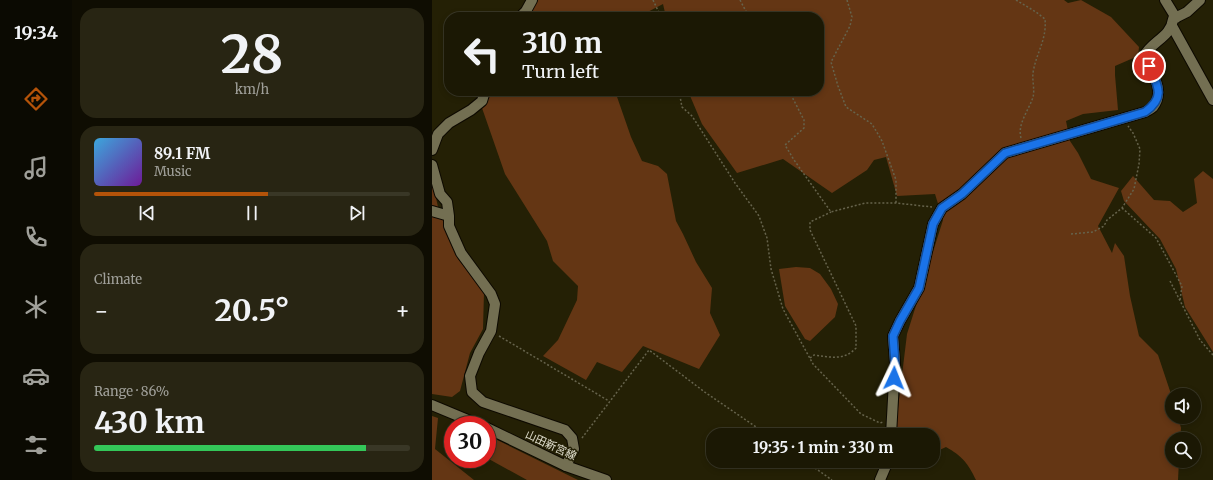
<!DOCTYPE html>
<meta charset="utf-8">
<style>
:root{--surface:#1b1804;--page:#282513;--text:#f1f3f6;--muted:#a0a09a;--line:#393726;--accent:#b45309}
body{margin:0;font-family:Merriweather,"Noto Sans JP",serif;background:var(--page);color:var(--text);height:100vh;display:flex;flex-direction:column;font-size:15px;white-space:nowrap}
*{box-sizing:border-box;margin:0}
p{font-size:13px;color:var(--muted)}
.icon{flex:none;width:22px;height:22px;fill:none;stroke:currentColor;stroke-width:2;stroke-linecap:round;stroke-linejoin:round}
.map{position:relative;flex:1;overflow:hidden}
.panel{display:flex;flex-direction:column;gap:8px;padding:8px;background:#0f0d02;width:360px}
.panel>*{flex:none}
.hud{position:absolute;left:12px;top:12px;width:380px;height:84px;border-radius:16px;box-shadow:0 2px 6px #0003,0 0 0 1px var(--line);background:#1b1804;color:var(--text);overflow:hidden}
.buttons{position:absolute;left:733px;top:388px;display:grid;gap:8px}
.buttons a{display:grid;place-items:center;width:36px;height:36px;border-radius:50%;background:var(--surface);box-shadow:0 2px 6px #0003,0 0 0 1px var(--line);font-size:20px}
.speed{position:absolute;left:12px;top:416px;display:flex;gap:8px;font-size:20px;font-weight:700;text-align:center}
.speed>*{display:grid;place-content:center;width:52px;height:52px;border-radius:50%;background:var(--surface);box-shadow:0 2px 6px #0003,0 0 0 1px var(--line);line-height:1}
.speed .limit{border:6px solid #d22;background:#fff;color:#111}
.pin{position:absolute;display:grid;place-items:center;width:34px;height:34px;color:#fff;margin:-17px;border:2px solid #fff;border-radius:50%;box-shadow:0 1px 4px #0007}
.me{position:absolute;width:44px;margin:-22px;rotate:2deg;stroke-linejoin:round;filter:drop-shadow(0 0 3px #0008)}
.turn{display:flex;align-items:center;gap:14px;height:84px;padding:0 12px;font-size:18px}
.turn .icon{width:52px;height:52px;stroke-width:2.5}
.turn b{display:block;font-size:28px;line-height:34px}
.big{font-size:30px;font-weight:700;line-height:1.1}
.panel .tile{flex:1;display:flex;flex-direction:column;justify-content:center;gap:6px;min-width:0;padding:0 14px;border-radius:16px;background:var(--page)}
.panel .dial{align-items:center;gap:0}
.dial b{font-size:52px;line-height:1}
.song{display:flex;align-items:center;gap:12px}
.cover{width:48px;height:48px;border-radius:6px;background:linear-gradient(135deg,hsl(200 70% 55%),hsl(280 70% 35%))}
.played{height:4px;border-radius:2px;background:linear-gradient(90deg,var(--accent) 55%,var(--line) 55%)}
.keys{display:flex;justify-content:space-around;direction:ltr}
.heat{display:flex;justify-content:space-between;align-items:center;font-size:22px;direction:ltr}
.charge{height:6px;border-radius:3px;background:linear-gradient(90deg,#34c759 86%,var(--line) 0)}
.trip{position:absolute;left:274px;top:428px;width:234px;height:40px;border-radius:16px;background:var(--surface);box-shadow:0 2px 6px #0003,0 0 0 1px var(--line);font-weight:700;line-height:40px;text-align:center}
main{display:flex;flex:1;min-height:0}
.dock{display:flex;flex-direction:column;width:72px;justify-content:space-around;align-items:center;background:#0b0a02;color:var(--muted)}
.dock .icon{width:28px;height:28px}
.dock .active{color:var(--accent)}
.dock b{font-size:18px;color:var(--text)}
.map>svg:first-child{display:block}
</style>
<main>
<nav class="dock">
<b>19:34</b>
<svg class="icon active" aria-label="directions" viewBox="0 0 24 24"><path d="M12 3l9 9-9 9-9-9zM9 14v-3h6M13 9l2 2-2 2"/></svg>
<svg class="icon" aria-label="music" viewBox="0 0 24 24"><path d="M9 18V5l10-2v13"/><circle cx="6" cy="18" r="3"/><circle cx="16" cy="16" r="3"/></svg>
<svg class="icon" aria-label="phone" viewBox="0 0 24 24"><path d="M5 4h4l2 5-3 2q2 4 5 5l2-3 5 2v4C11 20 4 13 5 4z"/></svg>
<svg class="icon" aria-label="climate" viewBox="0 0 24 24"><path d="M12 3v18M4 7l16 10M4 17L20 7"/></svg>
<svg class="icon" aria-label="car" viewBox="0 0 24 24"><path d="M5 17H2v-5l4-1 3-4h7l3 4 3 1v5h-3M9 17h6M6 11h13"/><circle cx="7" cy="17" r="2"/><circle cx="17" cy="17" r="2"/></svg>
<svg class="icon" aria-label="filters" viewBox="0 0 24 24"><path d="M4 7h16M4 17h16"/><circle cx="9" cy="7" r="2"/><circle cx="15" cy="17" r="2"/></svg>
</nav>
<section class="panel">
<div class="tile dial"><b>28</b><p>km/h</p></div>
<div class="tile">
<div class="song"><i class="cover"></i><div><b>89.1 FM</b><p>Music</p></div></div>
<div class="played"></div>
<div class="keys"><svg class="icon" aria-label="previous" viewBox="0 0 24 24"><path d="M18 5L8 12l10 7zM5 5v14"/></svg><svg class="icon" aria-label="pause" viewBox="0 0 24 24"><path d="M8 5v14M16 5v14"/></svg><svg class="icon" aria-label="next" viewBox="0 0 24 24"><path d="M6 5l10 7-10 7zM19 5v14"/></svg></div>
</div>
<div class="tile"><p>Climate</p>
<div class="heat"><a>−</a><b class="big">20.5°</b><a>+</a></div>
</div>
<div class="tile"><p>Range · 86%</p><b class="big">430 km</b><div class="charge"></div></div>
</section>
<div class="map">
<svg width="781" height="480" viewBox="0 0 781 480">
<rect width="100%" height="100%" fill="#242005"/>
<!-- green -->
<path fill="#643614" d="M102,0h530l4,3 13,-3 30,17 28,30 -1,9 -23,10v9l3,35 -35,4 -17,7 4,20 8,12 13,26 28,9 -21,38 14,27 3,-10 9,13 6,40 9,40 19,19 14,42v20h6l3,11 -1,11h-8v22h7l-1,19h-202c-8,-17 -14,-24 -30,-33l-13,6v-18h-37l2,-27 9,-74 36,-114 -8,-26 -38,2 -11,-39 -12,3 -7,10 -35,23 -49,-34 -46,14 -35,-49 -14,-33h131v-74h-153l-3,-13 -25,13h-111z
M60,91h123l16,46 11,24 16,5 9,8 9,47 7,13 13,28 16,26 -2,25 10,22 -21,34 -56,-23 -21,26 -25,-10 -11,18 -43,-24 15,-16 19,-40 1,-14 -25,-25 -6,-20 -42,-67 -23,-66z
M771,171l10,8v173l-28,-45 -9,-38 -16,-30 -36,-38 -3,-10 12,-15 21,24 16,1 13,11 14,-9 -3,-24z
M0,180l6,27 12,33 8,19 26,33 -1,37 -13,24 -10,38 -8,6 -20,-3z
M364,267l14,1 10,6 11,15 7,15 -3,13 -25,24 -5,-2 -20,-33 -6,-37z
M0,416l6,2 -3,31 39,31h-42z
M55,435l91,45h-51l-40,-22z"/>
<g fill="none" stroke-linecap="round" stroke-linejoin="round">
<!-- minor casing -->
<g stroke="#0d0900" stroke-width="12">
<path id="minor" d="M733,0l11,18
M88,17l6,-6 6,-11
M0,150l6,-16 11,-11 22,-13 11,-9 3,-10
M0,165l8,29 7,8 2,14v10l12,27 30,41 4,10 -4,27 -12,22 -9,23 2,16 11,10 82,28 7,8 2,11 -8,17
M0,211l17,5
M459,435l4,-72 -2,-27 7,-15 19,-33 14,-64 9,-16 20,-14 43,-41 140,-41c2,-1 6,-3 8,-5 13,-16 -2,-36 -9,-51 8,-15 27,-19 29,-37l14,-7 13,-12
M448,480l8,-19"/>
</g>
<!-- tertiary casing -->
<g stroke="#0d0900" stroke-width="12">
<path id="tertiary" d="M740,26l41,74"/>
</g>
<!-- secondary casing -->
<g stroke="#0d0900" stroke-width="12">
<path id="secondary" d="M0,405l48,20
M55,428l79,38 40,14"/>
</g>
<!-- path -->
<path stroke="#66634c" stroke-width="1.5" stroke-dasharray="2 2" stroke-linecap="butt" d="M221,0l8,17
M308,0l9,17
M415,0l5,17 -2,9 -19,36 7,24 8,21 26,17 10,17 14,39v23
M584,0l20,12 9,7c2,21 -9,34 -12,54 -1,7 2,17 0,24 -4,13 -16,27 -12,41
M247,91l3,16 10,9 43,67 24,33 8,22 4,31 12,40 30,55 48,50 19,9 3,-1
M357,91l15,29v8l-19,17 9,15 37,52 34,-9h31l36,4
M690,208l34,30 26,48 -2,14
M639,234l22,-2 11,-6 3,-6 15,-12 12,-19 5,-25 1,-15 -7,-16 -5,-7
M738,281l30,59 13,15
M67,336l110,65
M378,358l4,-3c16,2 30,6 42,-7v-22l-46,-96v-8l21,-10
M150,438l67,-88 57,43 62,42
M373,461l27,19"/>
<!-- minor -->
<use href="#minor" stroke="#736f52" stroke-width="10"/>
<!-- tertiary -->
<use href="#tertiary" stroke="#736f52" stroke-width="10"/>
<!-- secondary -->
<use href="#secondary" stroke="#736f52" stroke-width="10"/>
</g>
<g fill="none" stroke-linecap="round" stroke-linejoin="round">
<!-- route casing -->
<g stroke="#114b97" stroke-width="10">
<path id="route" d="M462,378l1,-15 -2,-27 7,-15 19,-33 14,-64 9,-16 20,-14 43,-41 140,-41c21,-15 13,-26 4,-46"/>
</g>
<!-- route -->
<use href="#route" stroke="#1a73e8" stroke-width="7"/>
</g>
<g text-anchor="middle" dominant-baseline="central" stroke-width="3" stroke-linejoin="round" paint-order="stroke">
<!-- street labels -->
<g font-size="11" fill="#e0dece" stroke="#242005">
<text transform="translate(119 445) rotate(25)">山田新宮線</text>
</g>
</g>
</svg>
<div class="buttons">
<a><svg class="icon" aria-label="sound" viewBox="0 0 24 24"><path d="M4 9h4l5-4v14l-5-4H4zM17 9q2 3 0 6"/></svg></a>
<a><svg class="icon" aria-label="search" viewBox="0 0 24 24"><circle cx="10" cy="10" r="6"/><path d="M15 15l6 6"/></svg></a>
</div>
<div class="speed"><div class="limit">30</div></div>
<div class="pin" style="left:717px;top:66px;background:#d93025"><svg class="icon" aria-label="arrive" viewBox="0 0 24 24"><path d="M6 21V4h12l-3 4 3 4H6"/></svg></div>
<svg class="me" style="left:462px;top:378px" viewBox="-20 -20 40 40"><path d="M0-17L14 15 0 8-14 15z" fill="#1a73e8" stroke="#fff" stroke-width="4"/></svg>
<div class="trip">19:35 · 1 min · 330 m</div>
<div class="hud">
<div class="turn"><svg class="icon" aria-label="left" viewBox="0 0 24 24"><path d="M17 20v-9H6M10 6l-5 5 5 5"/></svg><div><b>310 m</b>Turn left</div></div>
</div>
</div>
</main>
